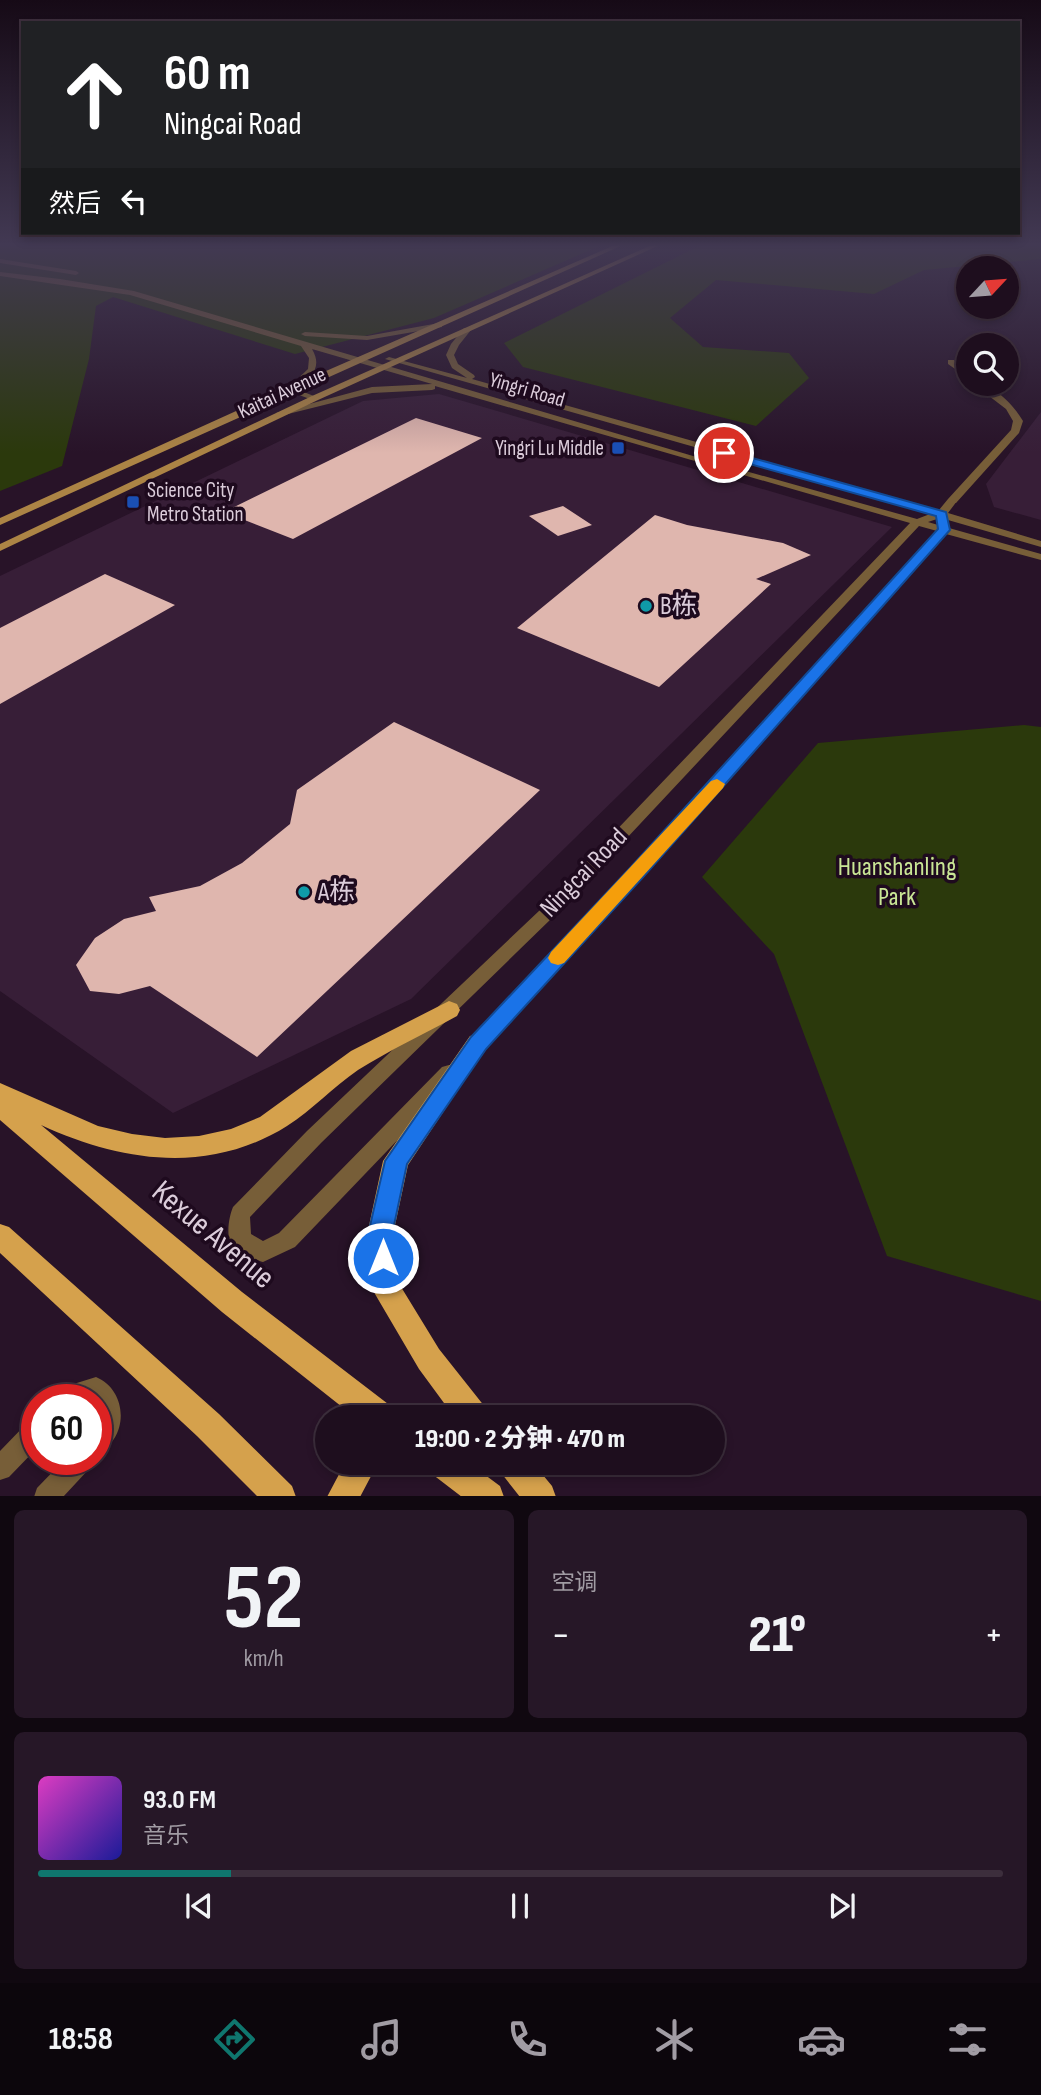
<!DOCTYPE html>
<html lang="zh">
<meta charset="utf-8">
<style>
:root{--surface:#1e0e1e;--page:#261727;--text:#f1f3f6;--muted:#a19ca4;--line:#3c2e3c;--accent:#0f766e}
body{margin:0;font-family:"Sofia Sans Condensed","Noto Sans SC",sans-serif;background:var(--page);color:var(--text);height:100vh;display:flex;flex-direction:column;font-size:26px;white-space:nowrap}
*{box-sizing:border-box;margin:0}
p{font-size:23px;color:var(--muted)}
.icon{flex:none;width:38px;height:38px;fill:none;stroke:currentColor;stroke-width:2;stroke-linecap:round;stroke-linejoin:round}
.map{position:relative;height:1496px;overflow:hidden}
.side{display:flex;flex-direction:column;gap:14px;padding:14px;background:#100810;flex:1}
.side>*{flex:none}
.guide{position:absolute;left:21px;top:21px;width:999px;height:214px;border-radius:0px;box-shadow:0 4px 10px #0003,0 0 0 2px var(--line);background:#202124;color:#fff;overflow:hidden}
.needle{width:46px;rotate:64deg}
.controls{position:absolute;left:956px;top:256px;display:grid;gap:14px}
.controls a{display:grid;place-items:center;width:63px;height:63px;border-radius:50%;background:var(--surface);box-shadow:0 4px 10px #0003,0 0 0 2px var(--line);font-size:35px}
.speed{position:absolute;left:21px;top:1384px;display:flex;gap:14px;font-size:35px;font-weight:700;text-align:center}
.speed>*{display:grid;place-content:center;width:91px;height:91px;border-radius:50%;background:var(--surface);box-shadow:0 4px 10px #0003,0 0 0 2px var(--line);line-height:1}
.speed .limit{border:10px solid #d22;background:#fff;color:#111}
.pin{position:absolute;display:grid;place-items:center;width:60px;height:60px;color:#fff;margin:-30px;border:4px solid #fff;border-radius:50%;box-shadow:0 2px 7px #0007}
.me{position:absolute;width:77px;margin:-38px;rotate:0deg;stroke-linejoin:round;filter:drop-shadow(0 0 5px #0008)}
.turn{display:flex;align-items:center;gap:24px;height:147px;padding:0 28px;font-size:32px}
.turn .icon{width:91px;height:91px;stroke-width:2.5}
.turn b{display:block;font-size:49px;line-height:60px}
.then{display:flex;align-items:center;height:66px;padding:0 28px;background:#0003;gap:14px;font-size:26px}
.big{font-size:52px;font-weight:800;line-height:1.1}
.side .widget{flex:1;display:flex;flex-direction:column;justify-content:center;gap:10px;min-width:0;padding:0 24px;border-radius:10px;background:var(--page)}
.side .dial{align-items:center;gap:0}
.dial b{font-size:91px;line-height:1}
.song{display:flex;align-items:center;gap:21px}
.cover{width:84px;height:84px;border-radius:10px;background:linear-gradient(135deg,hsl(310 70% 55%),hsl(240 70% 35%))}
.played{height:7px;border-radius:4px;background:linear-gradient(90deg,var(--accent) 20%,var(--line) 20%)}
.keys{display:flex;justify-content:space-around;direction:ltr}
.heat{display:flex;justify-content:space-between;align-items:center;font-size:38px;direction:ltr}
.side .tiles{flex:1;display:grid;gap:14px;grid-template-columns:1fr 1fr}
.widget:last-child{grid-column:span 2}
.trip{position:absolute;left:315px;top:1405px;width:410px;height:70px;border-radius:35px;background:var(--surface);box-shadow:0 4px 10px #0003,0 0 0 2px var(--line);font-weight:800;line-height:70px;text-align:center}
.tabs{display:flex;height:112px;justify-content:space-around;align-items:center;background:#0c060c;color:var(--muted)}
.tabs .icon{width:49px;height:49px}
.tabs .current{color:var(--accent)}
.tabs b{font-size:32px;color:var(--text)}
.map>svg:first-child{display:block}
</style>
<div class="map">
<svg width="1041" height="1497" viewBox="0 0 1041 1497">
<rect width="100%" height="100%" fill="#281328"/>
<!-- built -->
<path fill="#371e37" d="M439,394l453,133 -481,472 -238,114 -173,-122v-415l363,-175z
M1041,412v108l-47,-13 -8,-23z"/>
<!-- green -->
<path fill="#2b390c" d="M0,244h604l-170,74 -139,36 -182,-57 -17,9 -7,53 -27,107 -62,25z
M703,244h338v15l-117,11 -50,24 -158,-14 -46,38 33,29 86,6 20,25 -53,48 -233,-59 -19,-24z
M1024,725l17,2v574l-154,-45 -113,-302 -72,-77 116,-134z"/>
<!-- building -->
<path fill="#dfb6ae" d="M416,418l66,20 -189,101 -69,-27z
M563,506l29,19 -34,11 -29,-20z
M655,515l32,10 96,18 28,12 -55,24 15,5 -112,103 -142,-59z
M105,574l70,31 -175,99v-76z
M394,722l146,68 -283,267 -107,-71 -31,8 -29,-3 -14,-26 19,-27 29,-19 32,-8 -7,-14 51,-11 42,-23 48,-39 7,-34z"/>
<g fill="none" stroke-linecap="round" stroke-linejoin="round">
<!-- minor -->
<path fill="#775e38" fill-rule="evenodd" d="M948,360h6l14,12v6l-20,-14z
M972,383c21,0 41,21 51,38l-4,12 -63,70h-8v-4l63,-69 2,-9 -7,-12z"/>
<!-- tertiary -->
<path fill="#775e38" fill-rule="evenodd" d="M0,259l76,12 3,2 -3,2 -76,-12z
M0,272l60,7 74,12 576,170 207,58 13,-5 -545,-155 4,-2 78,21 -15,-10 -6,-13 5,-11 13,-16h6l1,2 -12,15 -5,10 4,9 16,11 1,2 -3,2 467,131 9,-11h8l1,2 -9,12 93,28v6l-93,-27 1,8 92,26v6l-95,-26 -303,342 -163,177 -7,2 -7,-2 -2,-5 2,-5 165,-175 306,-337 -18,-5 -367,392 -231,225 -71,74 1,17 12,7 16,-8 163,-166 7,-2 7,2 2,6 -2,6 -161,168 -32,15c-9,-3 -24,-9 -30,-16 -8,-8 -4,-30 0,-39l74,-76 233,-221 370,-387 -475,-137v3l-3,1 -60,3 -96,24v-4l96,-26 60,-3 -120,-35c11,19 -1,28 -16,40l23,9 -4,3 -29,-11 22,-21 1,-11 -8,-12 -171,-51 -130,-19zM937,519l1,6 -10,-3z
M439,323h3v4l-75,13 -62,-4 -4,-2 4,-2 62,4z
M96,1377c33,14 33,63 0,77v-54h-41l9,-13z
M37,1419v29l-28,29 -9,3v-29l28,-29z
M64,1460h28l-3,9 -26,28h-29l3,-9z"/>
<!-- secondary -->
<path fill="#ac8445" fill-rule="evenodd" d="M617,244h8l-625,281v-7l287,-130z
M654,244h8l-344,156 -318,151v-7l312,-148z"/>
<!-- primary -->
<path fill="#d5a14c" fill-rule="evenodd" d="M449,1001l8,3 3,6 -3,6c-33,18 -67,34 -99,54 -25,17 -46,40 -71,56 -78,49 -166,36 -246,-1l201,167 150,115 4,11h-40l-134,-106 -222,-192v-37l98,43 34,8 33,4 34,-2 32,-7 29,-12 91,-66z
M478,1034l8,2 3,7 -81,122 -14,65 4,52 41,67 46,58 4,11h-34l-36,-49 -44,-75 -4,-9 -3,-55 15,-69 87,-125z
M0,1224l9,3 210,187 73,72 4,11h-38l-61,-61 -197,-183z
M345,1463h33l-18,34h-33z
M428,1463h41l31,23 4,11h-42l-30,-23z
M498,1463h35l19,23 4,11h-36l-18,-23z"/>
</g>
<!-- sky -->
<linearGradient id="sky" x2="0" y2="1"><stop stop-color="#160a16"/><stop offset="0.54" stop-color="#423953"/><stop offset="1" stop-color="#423953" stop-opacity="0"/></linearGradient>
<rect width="1041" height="453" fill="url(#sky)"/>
<!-- route -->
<path fill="#1a73e8" stroke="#114b97" stroke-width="2" d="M724,450l222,62 4,18 -306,346 -158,173 -79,115 -14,66 2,28 -4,8 -8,3 -9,-3 -4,-8 -1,-28 16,-69 86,-124 160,-170 307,-338 -2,-13 -215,-60 -2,-3z"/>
<!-- slow -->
<path fill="#f59e0b" d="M717,779l8,5 -2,4 -159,175 -6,2 -7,-2 -3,-5 3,-6 160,-171z"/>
<!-- markers -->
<g fill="#1a4fb4" stroke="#1e0a1e" stroke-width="2.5">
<rect x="611" y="441" width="14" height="14" rx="3.5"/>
<rect x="126" y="495" width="14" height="14" rx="3.5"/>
</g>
<g fill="#0f9aa8" stroke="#1e0a1e" stroke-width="2.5">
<circle cx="646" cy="606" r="7"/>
<circle cx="304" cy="892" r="7"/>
</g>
<g text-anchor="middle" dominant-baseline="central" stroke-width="7" stroke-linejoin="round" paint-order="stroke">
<!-- far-street labels -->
<g font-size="21" fill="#dbccda" stroke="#1e0a1e">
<text transform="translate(527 390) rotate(16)">Yingri Road</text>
<text transform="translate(282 393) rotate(-25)">Kaitai Avenue</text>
</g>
<!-- far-poi labels -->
<g font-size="21" fill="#dbccda" stroke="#1e0a1e" text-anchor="end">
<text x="604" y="448">Yingri Lu Middle</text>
<text x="147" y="490" text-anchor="start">Science City<tspan x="147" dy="24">Metro Station</tspan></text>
</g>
<!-- poi labels -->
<g font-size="26" fill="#dbccda" stroke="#1e0a1e" text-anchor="start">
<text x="660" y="606">B栋</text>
<text x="318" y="892">A栋</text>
</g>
<!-- park labels -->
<g font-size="26" fill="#c9e695" stroke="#1e0a1e">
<text x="897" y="867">Huanshanling<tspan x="897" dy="30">Park</tspan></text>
</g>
<!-- street labels -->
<g font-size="26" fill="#dbccda" stroke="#1e0a1e">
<text transform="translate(584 873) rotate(-46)">Ningcai Road</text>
</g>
<!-- near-street labels -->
<g font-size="32" fill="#dbccda" stroke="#1e0a1e">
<text transform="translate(213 1235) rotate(40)">Kexue Avenue</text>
</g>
</g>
</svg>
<div class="controls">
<a><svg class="needle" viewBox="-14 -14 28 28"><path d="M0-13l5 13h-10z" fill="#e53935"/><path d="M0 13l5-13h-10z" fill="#a19ca4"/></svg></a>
<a><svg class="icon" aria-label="search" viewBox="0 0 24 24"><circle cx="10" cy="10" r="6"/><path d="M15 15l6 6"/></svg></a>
</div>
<div class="speed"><div class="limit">60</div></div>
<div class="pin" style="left:724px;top:453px;background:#d93025"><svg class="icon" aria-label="arrive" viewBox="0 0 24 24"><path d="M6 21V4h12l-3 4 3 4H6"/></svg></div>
<svg class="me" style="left:383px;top:1258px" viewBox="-20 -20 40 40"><circle r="17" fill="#1a73e8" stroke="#fff" stroke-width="3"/><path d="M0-11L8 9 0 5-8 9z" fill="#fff"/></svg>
<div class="trip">19:00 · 2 分钟 · 470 m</div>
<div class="guide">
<div class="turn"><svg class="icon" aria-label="ahead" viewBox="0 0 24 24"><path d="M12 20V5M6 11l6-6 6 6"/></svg><div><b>60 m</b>Ningcai Road</div></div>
<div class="then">然后<svg class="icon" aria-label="left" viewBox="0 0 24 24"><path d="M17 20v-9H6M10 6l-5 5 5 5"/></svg></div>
</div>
</div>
<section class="side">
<div class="tiles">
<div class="widget dial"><b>52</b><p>km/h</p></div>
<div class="widget"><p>空调</p>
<div class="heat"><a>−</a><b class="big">21°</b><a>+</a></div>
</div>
<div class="widget">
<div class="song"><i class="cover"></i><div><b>93.0 FM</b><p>音乐</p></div></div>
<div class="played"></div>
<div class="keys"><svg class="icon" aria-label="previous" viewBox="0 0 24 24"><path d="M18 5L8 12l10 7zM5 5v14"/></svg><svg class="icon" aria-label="pause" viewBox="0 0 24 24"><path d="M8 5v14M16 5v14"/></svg><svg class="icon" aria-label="next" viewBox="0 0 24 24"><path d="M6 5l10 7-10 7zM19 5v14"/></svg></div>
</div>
</div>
</section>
<nav class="tabs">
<b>18:58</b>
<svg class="icon current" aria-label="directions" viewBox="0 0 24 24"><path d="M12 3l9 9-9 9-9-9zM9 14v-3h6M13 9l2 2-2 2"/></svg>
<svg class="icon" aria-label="music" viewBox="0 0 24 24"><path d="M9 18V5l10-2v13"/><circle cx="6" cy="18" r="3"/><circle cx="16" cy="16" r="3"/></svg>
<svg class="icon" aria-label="phone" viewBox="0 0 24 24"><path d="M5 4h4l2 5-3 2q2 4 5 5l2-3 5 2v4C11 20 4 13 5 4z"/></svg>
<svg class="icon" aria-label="climate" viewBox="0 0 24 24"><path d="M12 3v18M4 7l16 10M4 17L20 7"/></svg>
<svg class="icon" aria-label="car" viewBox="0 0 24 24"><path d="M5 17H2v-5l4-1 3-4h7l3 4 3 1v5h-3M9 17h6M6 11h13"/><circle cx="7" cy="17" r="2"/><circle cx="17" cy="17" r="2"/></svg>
<svg class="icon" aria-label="filters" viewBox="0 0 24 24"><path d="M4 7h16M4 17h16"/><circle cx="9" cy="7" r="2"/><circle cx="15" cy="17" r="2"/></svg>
</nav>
